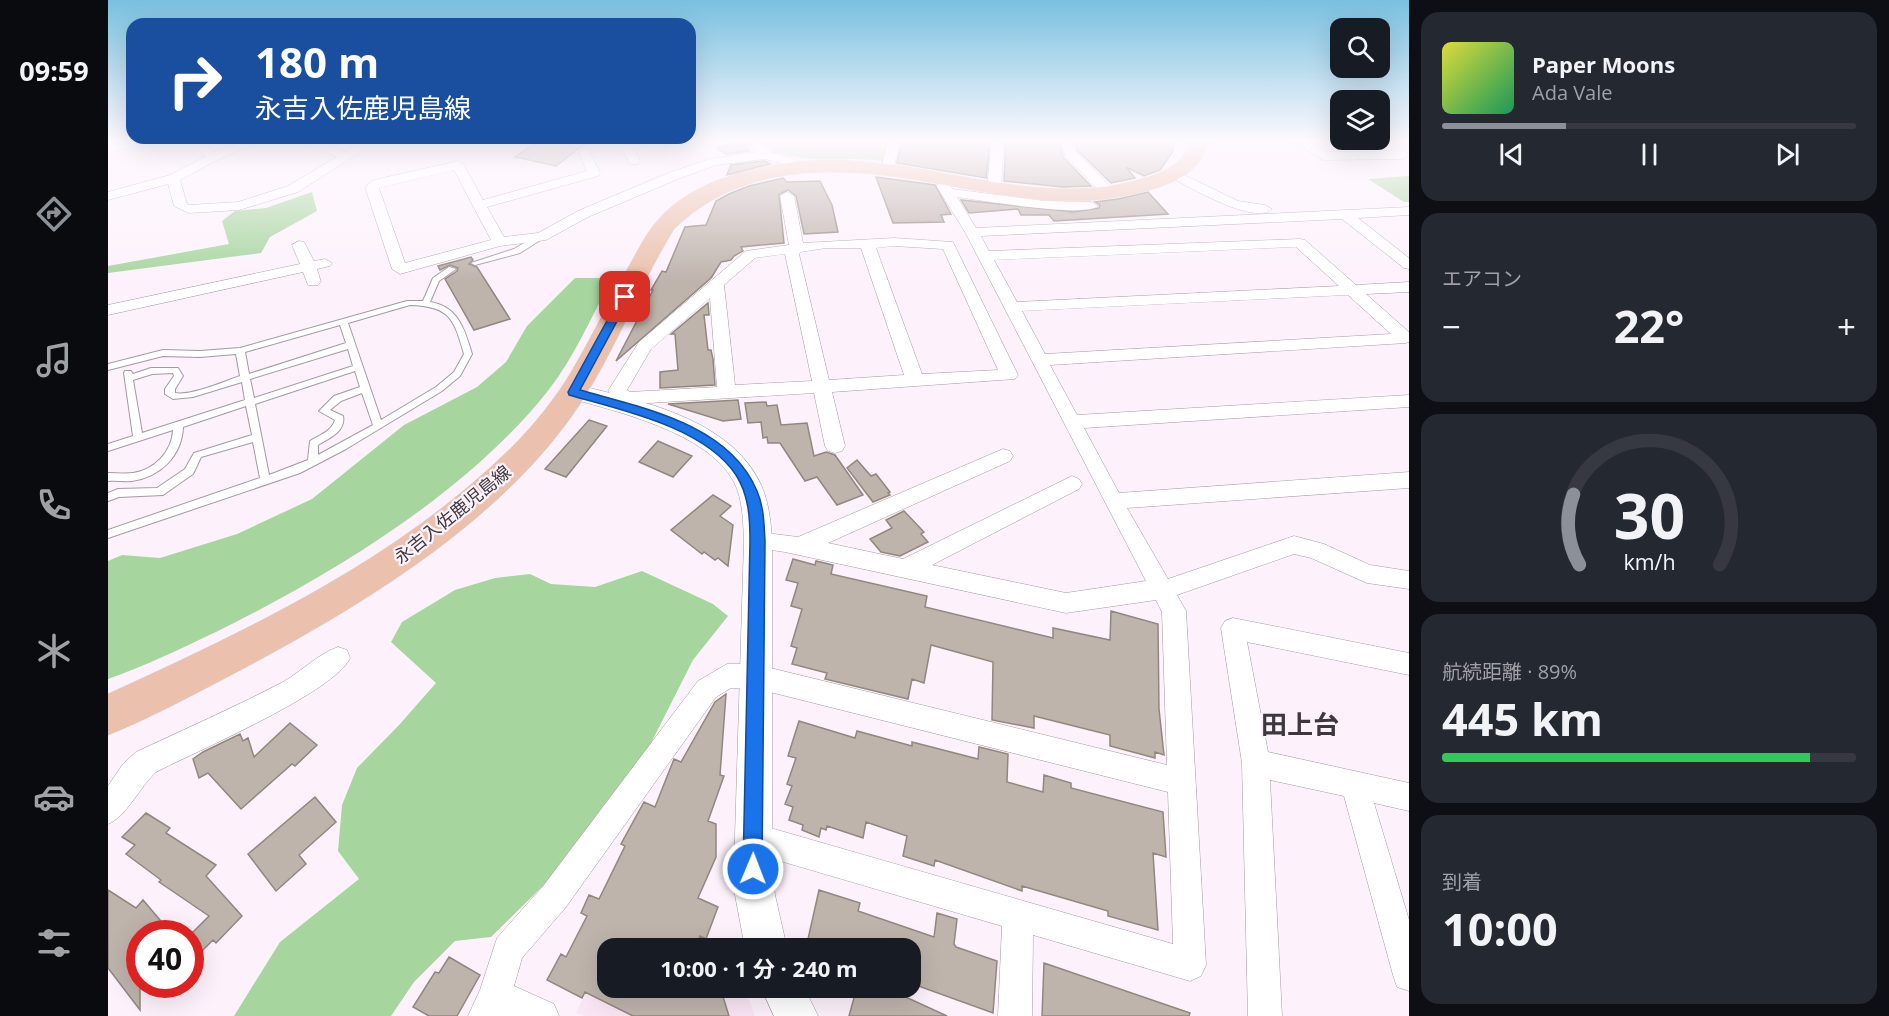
<!DOCTYPE html>
<html lang="ja">
<meta charset="utf-8">
<style>
:root{--surface:#171b24;--page:#242831;--text:#f1f3f6;--muted:#9ea1a6;--line:#363941;--accent:#8c9099}
body{margin:0;font-family:"Open Sans","Noto Sans JP",sans-serif;background:var(--page);color:var(--text);height:100vh;display:flex;flex-direction:column;font-size:22px;white-space:nowrap}
*{box-sizing:border-box;margin:0}
p{font-size:20px;color:var(--muted)}
.icon{flex:none;width:33px;height:33px;fill:none;stroke:currentColor;stroke-width:2;stroke-linecap:round;stroke-linejoin:round}
.map{position:relative;flex:1;overflow:hidden}
.drawer{display:flex;flex-direction:column;gap:12px;padding:12px;background:#0d0f14;width:480px}
.drawer>*{flex:none}
.hud{position:absolute;left:18px;top:18px;width:570px;height:126px;border-radius:18px;box-shadow:0 6px 24px #0002;background:#1a4fa0;color:#fff;overflow:hidden}
.tools{position:absolute;left:1222px;top:18px;display:grid;gap:12px}
.tools a{display:grid;place-items:center;width:60px;height:60px;border-radius:12px;background:var(--surface);box-shadow:0 6px 24px #0002;font-size:30px}
.speed{position:absolute;left:18px;top:920px;display:flex;gap:12px;font-size:30px;font-weight:700;text-align:center}
.speed>*{display:grid;place-content:center;width:78px;height:78px;border-radius:50%;background:var(--surface);box-shadow:0 6px 24px #0002;line-height:1}
.speed .limit{border:9px solid #d22;background:#fff;color:#111}
.pin{position:absolute;display:grid;place-items:center;width:51px;height:51px;color:#fff;margin:-26px;border-radius:12px;box-shadow:0 3px 9px #0006}
.me{position:absolute;width:66px;margin:-33px;rotate:1deg;stroke-linejoin:round;filter:drop-shadow(0 0 4px #0008)}
.turn{display:flex;align-items:center;gap:21px;height:126px;padding:0 30px;font-size:27px}
.turn .icon{width:78px;height:78px;stroke-width:2.5}
.turn b{display:block;font-size:42px;line-height:51px}
.big{font-size:45px;font-weight:700;line-height:1.1}
.drawer .widget{flex:1;display:flex;flex-direction:column;justify-content:center;gap:9px;min-width:0;padding:0 21px;border-radius:18px;background:var(--page)}
.drawer .dial{align-items:center;gap:0}
.dial svg{height:156px;overflow:visible;fill:none;stroke:var(--line);stroke-width:7;stroke-linecap:round;text-anchor:middle}
.dial text{fill:var(--text);stroke:none}
.song{display:flex;align-items:center;gap:18px}
.cover{width:72px;height:72px;border-radius:9px;background:linear-gradient(135deg,hsl(60 70% 55%),hsl(150 70% 35%))}
.played{height:6px;border-radius:3px;background:linear-gradient(90deg,var(--accent) 30%,var(--line) 30%)}
.keys{display:flex;justify-content:space-around;direction:ltr}
.heat{display:flex;justify-content:space-between;align-items:center;font-size:33px;direction:ltr}
.charge{height:9px;border-radius:4px;background:linear-gradient(90deg,#34c759 89%,var(--line) 0)}
.trip{position:absolute;left:489px;top:938px;width:324px;height:60px;border-radius:18px;background:var(--surface);box-shadow:0 6px 24px #0002;font-weight:700;line-height:60px;text-align:center}
main{display:flex;flex:1;min-height:0}
.menu{display:flex;flex-direction:column;width:108px;justify-content:space-around;align-items:center;background:#090b0e;color:var(--muted)}
.menu .icon{width:42px;height:42px}
.menu .selected{color:var(--accent)}
.menu b{font-size:27px;color:var(--text)}
.map>svg:first-child{display:block}
</style>
<main>
<nav class="menu">
<b>09:59</b>
<svg class="icon selected" aria-label="directions" viewBox="0 0 24 24"><path d="M12 3l9 9-9 9-9-9zM9 14v-3h6M13 9l2 2-2 2"/></svg>
<svg class="icon" aria-label="music" viewBox="0 0 24 24"><path d="M9 18V5l10-2v13"/><circle cx="6" cy="18" r="3"/><circle cx="16" cy="16" r="3"/></svg>
<svg class="icon" aria-label="phone" viewBox="0 0 24 24"><path d="M5 4h4l2 5-3 2q2 4 5 5l2-3 5 2v4C11 20 4 13 5 4z"/></svg>
<svg class="icon" aria-label="climate" viewBox="0 0 24 24"><path d="M12 3v18M4 7l16 10M4 17L20 7"/></svg>
<svg class="icon" aria-label="car" viewBox="0 0 24 24"><path d="M5 17H2v-5l4-1 3-4h7l3 4 3 1v5h-3M9 17h6M6 11h13"/><circle cx="7" cy="17" r="2"/><circle cx="17" cy="17" r="2"/></svg>
<svg class="icon" aria-label="filters" viewBox="0 0 24 24"><path d="M4 7h16M4 17h16"/><circle cx="9" cy="7" r="2"/><circle cx="15" cy="17" r="2"/></svg>
</nav>
<div class="map">
<svg width="1301" height="1016" viewBox="0 0 1301 1016">
<rect width="100%" height="100%" fill="#fdf2fc"/>
<!-- education -->
<path fill="#fae5f4" d="M499,949l1,38h136l11,29h-172l-7,-3z"/>
<!-- green -->
<path fill="#b9d7b3" d="M658,140h122l-4,21 -25,-2h-50l-35,-6 -12,-12z"/>
<!-- forest -->
<path fill="#a7d59e" d="M1301,176v26h-5l-36,-23z
M204,192l5,19 -47,26 -9,16 -153,20v-7l121,-22 -7,-23 13,-10 31,-3z
M467,278h37c-20,38 -38,80 -65,114 -81,102 -216,183 -331,240 -36,17 -71,34 -108,47v-118l14,-6 38,3 77,-24 75,-35 92,-74 73,-38 29,-25 21,-36z
M534,571l71,33 15,12 -35,44 -45,89 -96,128 -61,60 -36,4 -41,41 -23,34h-157l46,-74 79,-63 -21,-28 4,-46 15,-37 43,-44 36,-41 -45,-41 11,-20 53,-32 40,-12 35,-4 21,10 44,3z"/>
<!-- building -->
<path fill="#bfb4ac" stroke="#91877f" stroke-width="1.5" d="M432,140h50l-34,26 -41,-9z
M635,140l6,11 -23,3 -9,-6z
M794,140h88l-4,38 -89,-15z
M898,140h53l4,17 28,29 -28,1 -59,-6z
M967,140h100l-3,13 -12,17 -16,6 -18,-9 9,11 -24,5 -34,-33z
M657,161l5,3 -43,11 4,-10z
M768,177l59,8 16,29 -10,1 3,7 -51,1z
M675,178l4,4 33,-1 12,24 6,27 -34,2 -8,-38 -8,-6 -9,4 5,49 -43,4 2,4 -9,5 -3,4 -10,2 -10,16 -95,83 37,-71h-2l11,-19 4,1 19,-45 21,-2 10,-24 13,-7 20,-8z
M1040,192l20,22 -114,7 -5,-6h-28l-3,-6 -49,4 -8,-13 113,12 25,-4 1,-3 -5,-3 23,-3z
M363,257l2,3 -4,4 8,3 33,52 -36,11 -29,-51 12,-8 1,-3 -8,-3 -10,5 -2,-4z
M600,303l1,12h-5l4,35h3l2,9 2,26 -55,3v-16l18,-2 -3,-36h-4z
M630,400l3,19 -18,2 -55,-17z
M658,402l1,4 10,-1 4,20 26,-2 7,33 12,-4 9,3 28,40 -26,10 -20,-28 -12,4 -25,-38h-12l-1,-6 -4,1 -2,-16 -13,1 -3,-20z
M481,420l18,6 -41,51 -21,-8z
M550,441l34,15 -19,21 -34,-15z
M749,460l14,16 5,-2 14,18 -2,1 2,2 -17,7 -26,-34z
M605,495l18,11 -11,10 13,9 -5,41 -10,-8 -3,2 -11,-8 -2,2 -31,-24z
M796,511l20,21 -3,2 7,8 -28,14 -19,-4 -11,-13 22,-11 -6,-8z
M685,559l22,6 1,-4 17,4 -2,9 96,22 -2,11 128,31v-10l57,12 1,-29 47,13 1,85 5,46 -9,-3v6l-45,-12v-11l-76,-19v12l-42,-8 1,-58 -62,-17 -7,38 -12,-4 -4,20 -83,-20 2,-6 -35,-9 5,-16 -6,-2 11,-37 -11,-3 7,-23 -12,-3z
M618,694l-6,81 4,1 -16,45 8,3v33l-18,41 20,9 -12,32 -6,-3 -5,12h-87v39h112l9,29h-96l-48,-24 -3,6 -35,-18 14,-26 5,3 21,-41 -6,-3 8,-18 10,4 26,-53 -4,-2 23,-42 11,5 19,-48 7,3 34,-60z
M691,721l56,17 2,-7 55,15v-4l66,17 1,-12 29,7 -1,28 36,10 1,-17 27,8v5l92,24 3,45 -13,-4 5,77 -50,-14v-5l-86,-25v5l-87,-31 -1,6 -31,-10 4,-20 -41,-14 -3,16 -36,-12 -1,4 -5,-2 -2,9 -17,-7 1,-5 -14,-5 4,-13 -8,-3 7,-18 -5,-2 9,-26 -8,-2z
M182,723l27,22 -22,21 -3,-2 -51,45 -33,-36 -9,5 -6,-19 10,-7 37,-18 3,7 5,-3 6,19z
M207,797l21,25 -37,33 7,9 -30,27 -28,-37z
M38,813l24,15 -4,5 50,32 -10,11 36,40 -26,27 -3,-3 -23,23v-28l19,-19 -50,-34 2,-2 -35,-26 9,-9 -13,-8z
M0,890l28,18 7,-8 28,33h-31v77l-32,-42z
M711,890l41,13 -2,8 76,26 3,-24 20,6 -3,25 2,3 41,14 -4,52 -83,-30v-35h-104z
M341,957l31,18 -23,41h-28l-16,-9 22,-35 4,1z
M936,963l146,50 -1,3h-147z
M749,987h27l63,29h-98z"/>
<g fill="none" stroke-linecap="round" stroke-linejoin="round">
<!-- service casing -->
<g stroke="#a39aa3" stroke-width="2">
<path id="service" d="M430,235l7,2 -25,16 -45,12 -4,-2 43,-14z
M341,267l7,2 -17,12 -9,21c28,4 35,28 42,52l-12,22 -18,15 -96,58 -46,24 -192,65v-8l152,-52 -7,-36 -52,15 -8,17 -30,21 -44,2 -11,4v-8l10,-4 39,-1 28,-19 9,-16 58,-18 -6,-29 -63,21c-1,29 -23,50 -51,54 -8,1 -16,-1 -24,0v-8c8,0 17,1 25,0 21,-3 39,-21 40,-43l-65,21v-7l25,-8 -9,-63 1,-2h6l2,3 18,-6h27l5,8 -8,13v4c16,3 48,-11 65,-17l-4,-22 -36,3 -37,-1 -55,14v-6l55,-14 37,1 40,-3 167,-47h16l10,-23zM302,305c40,1 44,14 54,49l-10,18 -18,15 -55,33 -33,-97zM232,325l6,18 -97,31 -4,-22zM240,349l5,17 -99,32 -4,-19zM247,371l5,16 -26,9 -15,15 16,9c-3,11 -15,15 -25,21l-2,19 -39,15 -14,-71zM65,373l1,3 -9,13v5l8,5 20,-2 49,-15 3,18 -103,33 -9,-53 19,-6zM254,393l11,32 -55,30v-10c12,-7 28,-14 25,-29l-13,-6 11,-9z"/>
</g>
<!-- minor casing -->
<g stroke="#a39aa3" stroke-width="1">
<path id="minor" d="M21,140h24l-2,3 -43,9v-8z
M75,140h15l17,12 30,-12h17l-47,21 -35,19 7,24 3,1 48,-3 50,-16 49,-29 -36,-17h17l27,12 19,-12h15l-81,52 -59,18 -50,3 -15,-7 -6,-22 -60,16v-8l62,-17 35,-18 -2,-4z
M530,140h20l-24,9 6,12 -2,3h-8l-9,-17z
M639,140h12l10,12 23,6 7,11 -2,3h-8l-6,-8 -18,-5 -49,6 -38,14 -90,38 -42,23 -46,6 -100,28 -8,-5 -27,-82 9,-7 84,-19 6,4 19,35 104,-29 -8,-18 6,-4 4,1 11,23 -2,3 -111,31 17,30 34,-4 40,-22 90,-38 42,-14 47,-7zM346,170l37,70 -86,23 -26,-75z
M780,140h12l-7,30 -6,4 -6,-4z
M884,140h12l-3,48 -7,4 -7,-4z
M953,140h12l2,11 39,39 2,3 -2,3h-10l-39,-41z
M1183,140h15l20,12 77,-1 6,4 -6,4 -79,1z
M1066,170l64,31 27,4 7,4c-18,17 -84,-23 -102,-32l-2,-3z
M836,176l6,4 2,9 93,12 46,1 7,4c-13,12 -119,-6 -141,-9l19,31 433,-21v8l-51,3 51,40v11l-5,-1 -62,-49 -361,17 8,15 311,-12 5,1 51,45 53,-3v10l-43,2 43,38v10l-3,1 -356,22 27,50 332,-20v12l-325,21 35,65 290,-21v16l-282,20 41,71 126,-43 30,8 46,21 39,6v18l-42,-6 -56,-25 -17,-4 -117,41 9,16 20,354 -5,11 -11,5 -157,-46 -1,81h-34l4,-90 -249,-73 -10,-5 -5,-10 5,-10 10,-5 420,121 -5,-152 -414,-104h-23l-15,9 -150,210 -44,51 -8,28 40,18 5,12h-91l12,-26 17,-52 47,-53 154,-204 29,-17h27l413,101 -5,-153 -6,-12 -90,13 -281,-61 -35,-5 -3,-6 3,-6 8,-3 40,5 205,-88 7,2 3,5 -3,5 -182,82 75,16 169,-83 7,3 3,5 -3,5 -147,76 134,28 80,-12 -181,-349 -28,-45 1,-7zM1188,247l43,39 -322,16 -23,-42zM1240,295l43,39 -346,20 -23,-43z
M679,192l7,4 9,47 91,-5 59,4 65,133 -3,4 -183,13 13,54 -3,5 -7,2 -7,-2 -3,-5 -11,-53 -182,11 -3,5 -7,2 -7,-2 -2,-4 3,-6 -8,-8 31,-49 107,-91 43,-6 -9,-49zM786,246l49,3 55,121 -76,4 -46,-126zM718,248h35l43,127 -75,5 -30,-126 2,-2zM677,254l27,127 -77,4 -11,-100 31,-27zM602,298l7,89 -87,5 -3,-2 24,-41z
M191,241l5,1 10,19 11,-2 7,4 -2,3 -13,3 4,13 -3,3h-10l-5,-13 -195,43v-10l192,-41 -8,-19z
M1125,618l176,35v22l-162,-33 21,110 141,31v28l-35,-8 35,117v71l-12,-4 -4,-12 -49,-179 -74,-16 12,236h-34l-6,-253 -21,-135 4,-7z
M230,647l9,3 3,8c-15,34 -155,94 -194,114 -16,15 -30,45 -48,52v-38l15,-22 13,-12c49,-23 99,-45 147,-70 19,-11 35,-28 55,-35z"/>
</g>
<!-- tertiary casing -->
<g stroke="#a39aa3" stroke-width="1">
<path id="tertiary" d="M465,384c65,16 159,34 189,103 7,17 9,36 10,54v328l3,26 12,53h-42l-10,-53 -1,-26 10,-328c-1,-20 -1,-41 -10,-59 -26,-50 -119,-71 -169,-85l-4,-5 4,-5z
M653,987h43l14,29h-44z"/>
</g>
<!-- primary casing -->
<g stroke="#d4d3d4" stroke-width="1">
<path id="primary" d="M1083,140h18c-5,26 -26,39 -50,47 -113,38 -211,-14 -323,-15 -61,-1 -118,14 -162,57 -39,63 -63,135 -108,195 -80,108 -217,189 -335,251 -40,21 -81,43 -123,60v-41c142,-65 291,-135 404,-247 23,-23 44,-49 61,-78 21,-36 39,-74 60,-110 7,-13 15,-28 25,-39 15,-18 38,-31 60,-40 38,-14 82,-21 123,-20 27,2 53,4 79,9 76,13 153,33 228,8 20,-6 37,-16 43,-37z"/>
</g>
<!-- service -->
<use href="#service" fill="#fff" fill-rule="evenodd"/>
<!-- minor -->
<use href="#minor" fill="#fff" fill-rule="evenodd"/>
<!-- tertiary -->
<use href="#tertiary" fill="#fff" fill-rule="evenodd"/>
<!-- primary -->
<use href="#primary" fill="#ebc1ad" fill-rule="evenodd"/>
</g>
<!-- sky -->
<linearGradient id="sky" x2="0" y2="1"><stop stop-color="#79c0e0"/><stop offset="0.5" stop-color="#fef9fe"/><stop offset="1" stop-color="#fef9fe" stop-opacity="0"/></linearGradient>
<rect width="1301" height="282" fill="url(#sky)"/>
<!-- route -->
<path fill="#1a73e8" stroke="#114b97" stroke-width="1.5" d="M517,294l5,3 -50,93c63,18 149,34 177,101 7,16 7,34 8,50l-3,328 -2,7 -7,3 -7,-3 -3,-7 7,-328c0,-22 -1,-46 -14,-66 -32,-48 -115,-65 -167,-80l-1,-3 52,-95z"/>
<g text-anchor="middle" dominant-baseline="central" stroke-width="4.5" stroke-linejoin="round" paint-order="stroke">
<!-- street labels -->
<g font-size="18" fill="#3c383c" stroke="#fdf2fc">
<text transform="translate(344 514) rotate(-39)">永吉入佐鹿児島線</text>
</g>
<!-- near-quarter labels -->
<g font-size="26" font-weight="bold" fill="#3c383c" stroke="#fdf2fc">
<text x="1192" y="724">田上台</text>
</g>
</g>
</svg>
<div class="tools">
<a><svg class="icon" aria-label="search" viewBox="0 0 24 24"><circle cx="10" cy="10" r="6"/><path d="M15 15l6 6"/></svg></a>
<a><svg class="icon" aria-label="layers" viewBox="0 0 24 24"><path d="M12 4l9 5-9 5-9-5zM3 14l9 5 9-5"/></svg></a>
</div>
<div class="speed"><div class="limit">40</div></div>
<div class="pin" style="left:517px;top:297px;background:#d93025"><svg class="icon" aria-label="arrive" viewBox="0 0 24 24"><path d="M6 21V4h12l-3 4 3 4H6"/></svg></div>
<svg class="me" style="left:645px;top:869px" viewBox="-20 -20 40 40"><circle r="17" fill="#1a73e8" stroke="#fff" stroke-width="3"/><path d="M0-11L8 9 0 5-8 9z" fill="#fff"/></svg>
<div class="trip">10:00 · 1 分 · 240 m</div>
<div class="hud">
<div class="turn"><svg class="icon" aria-label="right" viewBox="0 0 24 24"><path d="M7 20v-9h11M14 6l5 5-5 5"/></svg><div><b>180 m</b>永吉入佐鹿児島線</div></div>
</div>
</div>
<section class="drawer">
<div class="widget">
<div class="song"><i class="cover"></i><div><b>Paper Moons</b><p>Ada Vale</p></div></div>
<div class="played"></div>
<div class="keys"><svg class="icon" aria-label="previous" viewBox="0 0 24 24"><path d="M18 5L8 12l10 7zM5 5v14"/></svg><svg class="icon" aria-label="pause" viewBox="0 0 24 24"><path d="M8 5v14M16 5v14"/></svg><svg class="icon" aria-label="next" viewBox="0 0 24 24"><path d="M6 5l10 7-10 7zM19 5v14"/></svg></div>
</div>
<div class="widget"><p>エアコン</p>
<div class="heat"><a>−</a><b class="big">22°</b><a>+</a></div>
</div>
<div class="widget dial"><svg viewBox="0 0 100 80">
<path d="M14 69A42 42 0 1 1 86 69"/>
<path d="M14 69A42 42 0 0 1 11 33" stroke="#8c9099"/>
<text x="50" y="56" font-size="32" font-weight="700">30</text>
<text x="50" y="72" font-size="11">km/h</text>
</svg></div>
<div class="widget"><p>航続距離 · 89%</p><b class="big">445 km</b><div class="charge"></div></div>
<div class="widget"><p>到着</p><b class="big">10:00</b></div>
</section>
</main>
